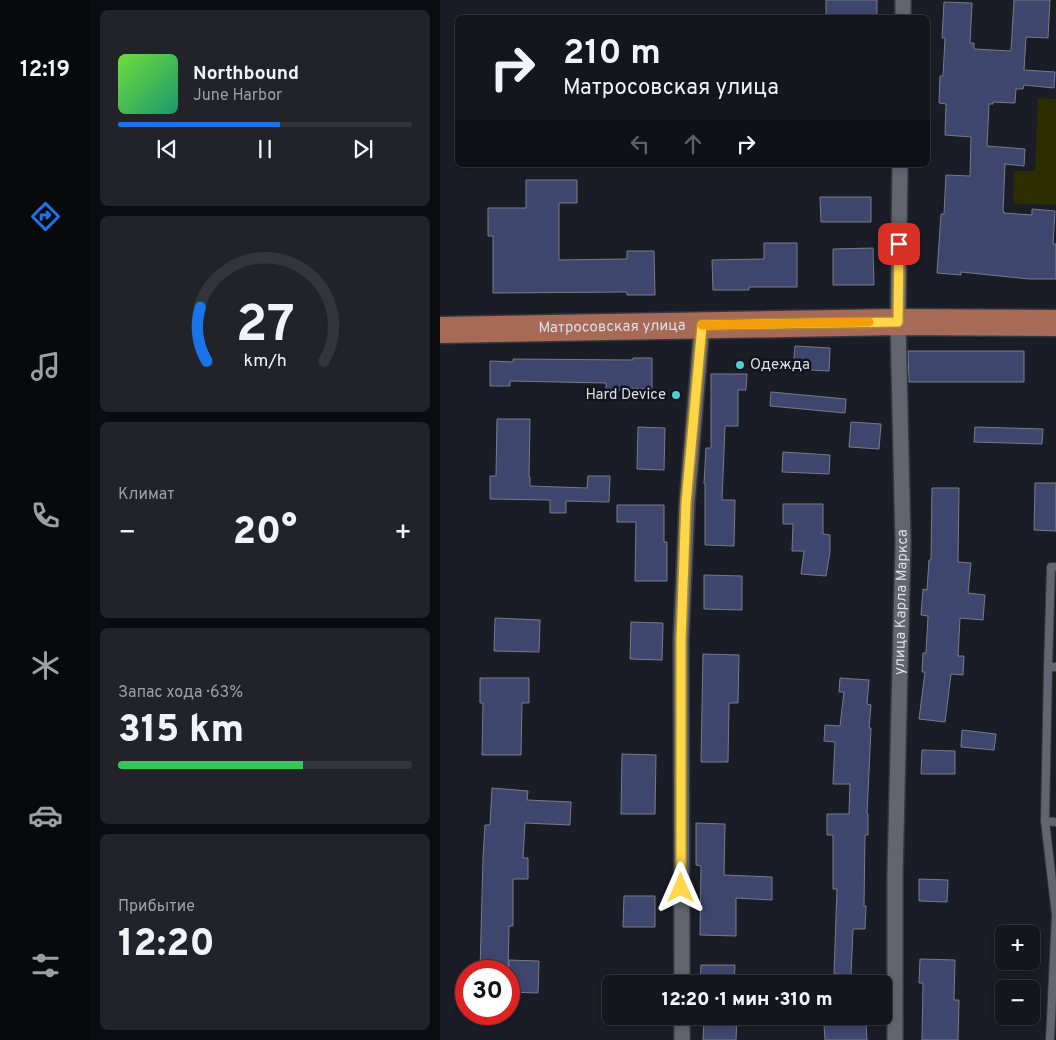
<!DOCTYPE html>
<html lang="ru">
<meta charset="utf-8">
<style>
:root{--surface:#14161c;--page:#212329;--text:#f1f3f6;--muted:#9d9fa3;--line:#33353b;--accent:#1a73e8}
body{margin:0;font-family:Overpass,sans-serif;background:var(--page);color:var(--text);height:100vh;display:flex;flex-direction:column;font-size:19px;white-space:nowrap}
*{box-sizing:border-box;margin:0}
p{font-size:16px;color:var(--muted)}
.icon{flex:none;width:28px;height:28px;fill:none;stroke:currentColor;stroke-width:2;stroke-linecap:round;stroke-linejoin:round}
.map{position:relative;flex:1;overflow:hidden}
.details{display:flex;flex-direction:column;gap:10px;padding:10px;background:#0b0c0f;width:350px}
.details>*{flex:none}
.top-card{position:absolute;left:15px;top:15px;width:475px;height:152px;border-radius:8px;box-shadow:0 2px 8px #0003,0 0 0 1px var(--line);background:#14161c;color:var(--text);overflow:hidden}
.tools{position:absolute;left:555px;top:925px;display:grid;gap:10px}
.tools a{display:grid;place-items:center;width:45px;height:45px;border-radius:8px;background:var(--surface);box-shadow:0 2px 8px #0003,0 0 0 1px var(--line);font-size:25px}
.speed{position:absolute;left:15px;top:960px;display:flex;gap:10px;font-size:25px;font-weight:700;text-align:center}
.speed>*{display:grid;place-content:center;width:65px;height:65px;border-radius:50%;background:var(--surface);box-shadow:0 2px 8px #0003,0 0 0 1px var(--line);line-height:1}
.speed .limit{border:8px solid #d22;background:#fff;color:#111}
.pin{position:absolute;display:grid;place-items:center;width:42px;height:42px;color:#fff;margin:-21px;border-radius:10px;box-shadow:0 2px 8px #0006}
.me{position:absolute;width:55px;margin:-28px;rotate:0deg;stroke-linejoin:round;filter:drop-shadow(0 0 4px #0008)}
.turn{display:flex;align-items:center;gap:18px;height:105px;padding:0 25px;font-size:22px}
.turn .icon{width:65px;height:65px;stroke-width:2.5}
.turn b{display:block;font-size:35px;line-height:42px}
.lanes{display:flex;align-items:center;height:48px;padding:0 25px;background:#0003;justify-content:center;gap:25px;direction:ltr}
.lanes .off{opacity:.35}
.big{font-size:38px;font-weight:800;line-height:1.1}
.details .widget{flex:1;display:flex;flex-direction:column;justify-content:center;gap:8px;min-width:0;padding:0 18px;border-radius:8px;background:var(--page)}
.details .dial{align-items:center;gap:0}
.dial svg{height:130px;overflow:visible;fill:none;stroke:var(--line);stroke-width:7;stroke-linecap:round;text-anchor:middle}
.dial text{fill:var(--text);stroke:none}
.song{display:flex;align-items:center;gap:15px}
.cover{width:60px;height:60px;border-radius:8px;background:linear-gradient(135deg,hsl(100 70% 55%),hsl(160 70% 35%))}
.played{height:5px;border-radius:2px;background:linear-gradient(90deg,var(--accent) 55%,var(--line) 55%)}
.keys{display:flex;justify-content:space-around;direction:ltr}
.heat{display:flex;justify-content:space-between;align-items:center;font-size:28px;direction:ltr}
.charge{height:8px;border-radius:4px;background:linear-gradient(90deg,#34c759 63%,var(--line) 0)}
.trip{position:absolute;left:162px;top:975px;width:290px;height:50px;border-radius:8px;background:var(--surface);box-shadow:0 2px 8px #0003,0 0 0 1px var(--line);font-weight:800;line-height:50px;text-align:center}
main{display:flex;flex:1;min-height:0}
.menu{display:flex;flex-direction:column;width:90px;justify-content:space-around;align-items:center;background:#08090b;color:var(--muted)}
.menu .icon{width:35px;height:35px}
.menu .current{color:var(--accent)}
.menu b{font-size:22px;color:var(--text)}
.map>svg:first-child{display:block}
</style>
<main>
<nav class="menu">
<b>12:19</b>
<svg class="icon current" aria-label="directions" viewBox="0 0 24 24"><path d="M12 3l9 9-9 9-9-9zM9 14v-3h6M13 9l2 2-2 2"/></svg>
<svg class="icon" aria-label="music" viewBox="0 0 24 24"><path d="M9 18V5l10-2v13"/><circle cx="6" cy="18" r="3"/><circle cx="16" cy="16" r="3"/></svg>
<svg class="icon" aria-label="phone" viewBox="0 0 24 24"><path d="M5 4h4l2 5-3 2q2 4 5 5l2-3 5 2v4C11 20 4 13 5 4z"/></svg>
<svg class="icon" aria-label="climate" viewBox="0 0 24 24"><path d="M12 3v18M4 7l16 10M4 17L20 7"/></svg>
<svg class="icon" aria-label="car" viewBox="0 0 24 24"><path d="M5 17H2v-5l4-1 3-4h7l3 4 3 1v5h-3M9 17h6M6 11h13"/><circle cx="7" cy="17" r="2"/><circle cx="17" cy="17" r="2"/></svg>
<svg class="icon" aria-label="filters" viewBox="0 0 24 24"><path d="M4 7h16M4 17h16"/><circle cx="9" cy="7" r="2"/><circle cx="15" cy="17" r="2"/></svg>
</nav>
<section class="details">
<div class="widget">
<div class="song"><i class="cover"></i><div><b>Northbound</b><p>June Harbor</p></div></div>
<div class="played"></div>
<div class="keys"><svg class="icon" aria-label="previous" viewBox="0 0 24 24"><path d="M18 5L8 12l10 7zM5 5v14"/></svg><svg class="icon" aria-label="pause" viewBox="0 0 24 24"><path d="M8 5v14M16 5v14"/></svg><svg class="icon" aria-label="next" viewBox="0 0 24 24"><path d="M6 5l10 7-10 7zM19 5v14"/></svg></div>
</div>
<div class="widget dial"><svg viewBox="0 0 100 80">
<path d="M14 69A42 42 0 1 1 86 69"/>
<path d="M14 69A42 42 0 0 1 10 36" stroke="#1a73e8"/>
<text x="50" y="56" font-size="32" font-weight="700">27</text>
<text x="50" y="72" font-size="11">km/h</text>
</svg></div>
<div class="widget"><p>Климат</p>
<div class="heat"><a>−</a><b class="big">20°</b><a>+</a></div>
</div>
<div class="widget"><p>Запас хода · 63%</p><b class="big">315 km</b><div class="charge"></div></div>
<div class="widget"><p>Прибытие</p><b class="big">12:20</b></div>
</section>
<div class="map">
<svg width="616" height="1040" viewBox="0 0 616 1040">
<rect width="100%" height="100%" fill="#1b1d26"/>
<!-- green -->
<path fill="#2c2e00" d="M598,98l18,1v106l-43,-2 1,-32h21z"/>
<!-- building -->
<path fill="#3f466e" stroke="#787a86" d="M386,0h51v18h-51z
M574,0h36l-2,38 -22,-1 -2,33 31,2 -1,16 -30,-3 -1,4h-7l-1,14 -22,-1v2h-4l-2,42 38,3 -1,17 -19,-2 -2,47h1v2l28,2v-6l23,2 -2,33h3v35h-27l-68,-7v3l-24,-2 4,-59h3l2,-39 24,1 1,-39 -26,-2 1,-31 -7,-1 1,-27h3l2,-38h-3l2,-36 28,1 -2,40h4v6l37,2z
M86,180h51v23h-18v57l68,-1v-8h27l1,44h-28v-3l-134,1v-57h-5v-28h38z
M380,197h51v25h-50z
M324,243h33v44h-48v3h-36l-1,-30 52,-1z
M433,248l1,37h-41v-36z
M355,346l35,2 -1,23 -36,-2z
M468,351h116v31h-115z
M193,358h19v31l-26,-1 -1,2h-19v-7l-96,-2v5h-20v-25l23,1v-3l120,1z
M271,374h36l-1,16h-8v36h-13l-3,74h13l-1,46 -29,-1v-61h-1l2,-36h5z
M331,392l75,7 -1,14 -75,-7z
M57,419h33l-1,58h1v9l57,2 1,-12h22l-1,26 -43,-1v12h-16v-13l-60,-1v-23h6z
M411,422l30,2 -2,25 -30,-2z
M198,427l27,1 -1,42 -27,-1z
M535,427l68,2 -1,15 -68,-2z
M343,452l47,3 -1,19 -47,-2z
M595,483h21v48l-22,-1z
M492,488h27l-1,74 13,1 -3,30 17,2 -2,25 -23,-2 -2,38h6l-1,19 -12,-1 -6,48 -26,-3 6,-47h-3l1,-19h3l2,-37 -7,-1 2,-26 4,1 2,-30h2z
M343,504h40v30l7,1v17l-4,24 -25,-2 3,-23h-12l1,-27h-10z
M177,505h47v37h3v39h-32l1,-59h-19z
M264,575l38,1v34l-38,-1z
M55,618l45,2 -1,32 -45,-1z
M191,622l32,1 -1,37 -32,-1z
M263,654l36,1 -1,48h-9l-1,59h-27z
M40,678h49v25h-7l-1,52h-39l1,-52h-3z
M400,678l29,2 -2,24 4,1 -2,23h2l-4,86h1v21h-3l-1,71h2l-1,23h-12l-2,46 -17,-1 3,-85h-4v-54h-6v-21h22l1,-30h-17l2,-42 -11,-1 1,-16 15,1 4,-34h-5z
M522,730l34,4 -2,16 -33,-3z
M482,750l33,1v23h-34z
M182,754l34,1 -1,59h-34z
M52,788l36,3 -1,9 44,2 -1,23 -45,-2 -2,35h5v21h-15v47h-4l-1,45h-28l3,-113 2,-33h5z
M256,823l29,1 -1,51 48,2v23l-36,-2v38l-36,-1 1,-69 -5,-1z
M479,879l29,1 -1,22 -28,-1z
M184,896h31v31h-32z
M480,959l35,1 -1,40h5l-1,40h-36l1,-57h-4z
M69,960l30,1 -1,32 -29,-1z
M261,965h34l-1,19h-34z
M264,1019l33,1 -1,20h-33z
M426,1024l1,16h-42l-1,-15z"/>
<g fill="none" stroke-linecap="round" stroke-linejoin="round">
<!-- service casing -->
<g stroke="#35373e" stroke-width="10">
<path id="service" d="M608,667l3,-100h5
M605,821l3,-154h8
M610,1040l6,-125 -11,-94 11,1"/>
</g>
<!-- minor casing -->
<g stroke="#35373e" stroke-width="18">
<g id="minor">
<path d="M463,18v-18"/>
<path d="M242,984l-1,-344 6,-137 15,-178"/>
<path d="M242,1016v24"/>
<path id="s1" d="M455,1040v-165l8,-332 -5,-221 2,-157"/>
</g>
</g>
<!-- trunk casing -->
<g stroke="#35373e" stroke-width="29">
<g id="trunk">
<path id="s2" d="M0,330l458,-8 158,1"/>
</g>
</g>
<!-- service -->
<use href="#service" stroke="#626570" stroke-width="8"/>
<!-- minor -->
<use href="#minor" stroke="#626570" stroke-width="15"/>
<!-- trunk -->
<use href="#trunk" stroke="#a66a57" stroke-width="26"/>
</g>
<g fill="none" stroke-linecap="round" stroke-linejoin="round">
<!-- route casing -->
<g stroke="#a68a30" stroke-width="12">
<path id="route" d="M241,888v-248l5,-137 16,-178 196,-3 1,-78"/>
</g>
<!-- route -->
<use href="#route" stroke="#ffd54a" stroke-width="9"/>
<!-- slow -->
<path stroke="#f59e0b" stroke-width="9" d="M262,325l167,-3"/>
</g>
<!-- markers -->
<g fill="#51ccd2" stroke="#12141c" stroke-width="2">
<circle cx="300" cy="365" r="5"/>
<circle cx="236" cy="395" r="5"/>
</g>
<g text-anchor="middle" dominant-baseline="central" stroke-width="5" stroke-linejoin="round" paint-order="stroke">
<!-- street labels -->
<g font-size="15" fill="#dddfe5" stroke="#12141c">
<text stroke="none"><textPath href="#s2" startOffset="172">Матросовская улица</textPath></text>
<text stroke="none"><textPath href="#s1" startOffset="438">улица Карла Маркса</textPath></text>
</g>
<!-- poi labels -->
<g font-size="15" fill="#dddfe5" stroke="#12141c" text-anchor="start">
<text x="310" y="365">Одежда</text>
<text x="226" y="395" text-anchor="end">Hard Device</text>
</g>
</g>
</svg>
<div class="tools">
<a>+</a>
<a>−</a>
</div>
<div class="speed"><div class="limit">30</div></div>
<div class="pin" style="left:459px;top:244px;background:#d93025"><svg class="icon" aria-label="arrive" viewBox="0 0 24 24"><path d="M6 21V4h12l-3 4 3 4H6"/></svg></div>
<svg class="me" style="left:241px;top:888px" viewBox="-20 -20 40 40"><path d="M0-17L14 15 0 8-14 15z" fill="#ffd54a" stroke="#fff" stroke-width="4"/></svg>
<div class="trip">12:20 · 1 мин · 310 m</div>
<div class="top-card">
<div class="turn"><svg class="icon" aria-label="right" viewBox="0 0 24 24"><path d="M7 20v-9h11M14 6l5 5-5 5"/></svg><div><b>210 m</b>Матросовская улица</div></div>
<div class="lanes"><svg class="icon off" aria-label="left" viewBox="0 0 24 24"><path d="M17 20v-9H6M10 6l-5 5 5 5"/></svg><svg class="icon off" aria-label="ahead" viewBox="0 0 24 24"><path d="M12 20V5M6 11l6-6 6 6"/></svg><svg class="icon" aria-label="right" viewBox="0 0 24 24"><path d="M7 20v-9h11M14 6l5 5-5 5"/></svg></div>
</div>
</div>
</main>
